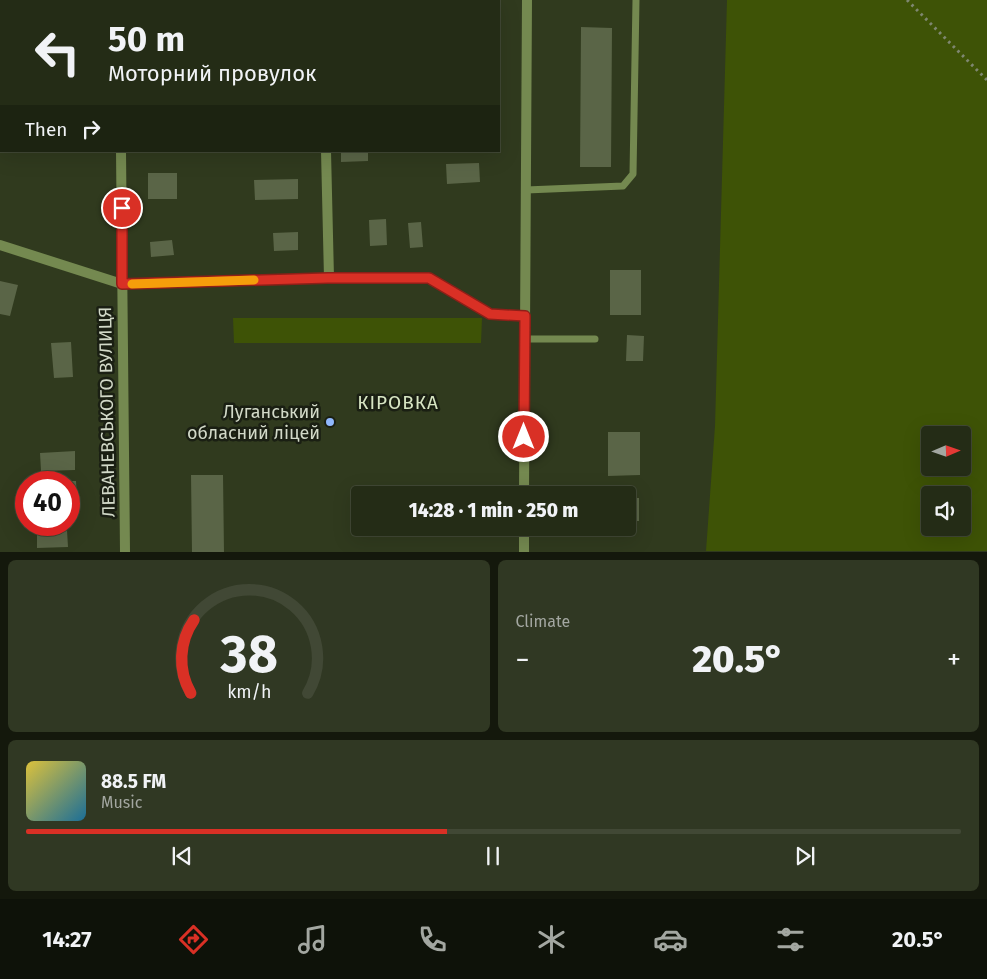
<!DOCTYPE html>
<meta charset="utf-8">
<style>
:root{--surface:#242c16;--page:#303823;--text:#f1f3f6;--muted:#a3a7a1;--line:#414835;--accent:#d93025}
body{margin:0;font-family:"Fira Sans",sans-serif;background:var(--page);color:var(--text);height:100vh;display:flex;flex-direction:column;font-size:19px;white-space:nowrap}
*{box-sizing:border-box;margin:0}
p{font-size:16px;color:var(--muted)}
.icon{flex:none;width:28px;height:28px;fill:none;stroke:currentColor;stroke-width:2;stroke-linecap:round;stroke-linejoin:round}
.map{position:relative;height:552px;overflow:hidden}
.sheet{display:flex;flex-direction:column;gap:8px;padding:8px;background:#14180c;flex:1}
.sheet>*{flex:none}
.top-card{position:absolute;left:0px;top:0px;width:500px;height:152px;box-shadow:0 5px 20px #0002,0 0 0 1px var(--line);background:#242c16;color:var(--text);overflow:hidden}
.needle{width:32px;rotate:88deg}
.tools{position:absolute;left:921px;top:426px;display:grid;gap:10px}
.tools a{display:grid;place-items:center;width:50px;height:50px;border-radius:5px;background:var(--surface);box-shadow:0 5px 20px #0002,0 0 0 1px var(--line);font-size:25px}
.speed{position:absolute;left:15px;top:471px;display:flex;gap:10px;font-size:25px;font-weight:700;text-align:center}
.speed>*{display:grid;place-content:center;width:65px;height:65px;border-radius:50%;background:var(--surface);box-shadow:0 5px 20px #0002,0 0 0 1px var(--line);line-height:1}
.speed .limit{border:8px solid #d22;background:#fff;color:#111}
.pin{position:absolute;display:grid;place-items:center;width:42px;height:42px;color:#fff;margin:-21px;border:2px solid #fff;border-radius:50%;box-shadow:0 1px 5px #0007}
.me{position:absolute;width:55px;margin:-28px;rotate:0deg;stroke-linejoin:round;filter:drop-shadow(0 0 4px #0008)}
.turn{display:flex;align-items:center;gap:18px;height:105px;padding:0 25px;font-size:22px}
.turn .icon{width:65px;height:65px;stroke-width:2.5}
.turn b{display:block;font-size:35px;line-height:42px}
.then{display:flex;align-items:center;height:48px;padding:0 25px;background:#0003;gap:10px;font-size:19px}
.big{font-size:38px;font-weight:800;line-height:1.1}
.sheet .card{flex:1;display:flex;flex-direction:column;justify-content:center;gap:8px;min-width:0;padding:0 18px;border-radius:8px;background:var(--page)}
.sheet .dial{align-items:center;gap:0}
.dial svg{height:130px;overflow:visible;fill:none;stroke:var(--line);stroke-width:7;stroke-linecap:round;text-anchor:middle}
.dial text{fill:var(--text);stroke:none}
.song{display:flex;align-items:center;gap:15px}
.cover{width:60px;height:60px;border-radius:8px;background:linear-gradient(135deg,hsl(50 70% 55%),hsl(200 70% 35%))}
.played{height:5px;border-radius:2px;background:linear-gradient(90deg,var(--accent) 45%,var(--line) 45%)}
.keys{display:flex;justify-content:space-around;direction:ltr}
.heat{display:flex;justify-content:space-between;align-items:center;font-size:28px;direction:ltr}
.sheet .tiles{flex:1;display:grid;gap:8px;grid-template-columns:1fr 1fr}
.card:last-child{grid-column:span 2}
.trip{position:absolute;left:351px;top:486px;width:285px;height:50px;border-radius:5px;background:var(--surface);box-shadow:0 5px 20px #0002,0 0 0 1px var(--line);font-weight:800;line-height:50px;text-align:center}
.menu{display:flex;height:80px;justify-content:space-around;align-items:center;background:#0e1209;color:var(--muted)}
.menu .icon{width:35px;height:35px}
.menu .on{color:var(--accent)}
.menu b{font-size:22px;color:var(--text)}
.map>svg:first-child{display:block}
</style>
<div class="map">
<svg width="987" height="552" viewBox="0 0 987 552">
<rect width="100%" height="100%" fill="#303a1e"/>
<!-- green -->
<path fill="#3e5306" fill-rule="evenodd" d="M727,0h260v551h-281l9,-125zM930,435h32v33h-32zM930,495h32v33h-32z
M233,318h249l-1,25h-247z"/>
<!-- building -->
<path fill="#5a6547" d="M581,27l31,1 -1,139h-31z
M341,151h27v10l-27,1z
M479,163l1,19 -33,2 -1,-20z
M148,173h29v26h-29z
M298,179v20l-43,1 -1,-20z
M386,219l1,26 -17,1 -1,-26z
M421,222l2,25 -13,1 -2,-25z
M298,232v18l-24,1 -1,-18z
M172,240l2,15 -23,2 -1,-15z
M610,270h31v45h-31z
M0,281l18,4 -8,31 -10,-2z
M627,335l17,1 -1,25h-17z
M71,342l2,35 -19,1 -3,-35z
M608,432h32v43l-32,1z
M75,451v19l-34,1 -1,-18z
M191,475h32l1,77h-32z
M69,481h7l1,18h-8z
M628,498h11v23h-11z
M67,530l1,17 -31,1v-17z"/>
<g fill="none" stroke-linecap="round" stroke-linejoin="round">
<!-- path -->
<path stroke="#7f8771" stroke-width="3" stroke-dasharray="2.5 4" stroke-linecap="butt" d="M907,0l80,80"/>
<!-- service -->
<path stroke="#748950" stroke-width="7" d="M526,190l97,-4 10,-12 3,-174
M525,339h70"/>
<!-- minor -->
<path stroke="#748950" stroke-width="10" d="M121,0v1
M323,0v1
M121,151l4,401
M326,151l3,127
M0,245l122,39 207,-6h100l61,36 35,2"/>
<!-- tertiary -->
<path stroke="#748950" stroke-width="10" d="M524,495l3,-495
M524,552v-24"/>
</g>
<g fill="none" stroke-linecap="round" stroke-linejoin="round">
<!-- route casing -->
<g stroke="#8d1f18" stroke-width="12">
<path id="route" d="M122,208v76l206,-6h101l61,36 35,2 -1,121"/>
</g>
<!-- route -->
<use href="#route" stroke="#d93025" stroke-width="9"/>
<!-- slow -->
<path stroke="#f59e0b" stroke-width="9" d="M132,284l122,-4"/>
</g>
<!-- markers -->
<circle fill="#90b8fd" stroke="#1a1f13" stroke-width="2" cx="330" cy="422" r="5"/>
<g text-anchor="middle" dominant-baseline="central" stroke-width="5" stroke-linejoin="round" paint-order="stroke">
<!-- street labels -->
<g font-size="18" fill="#d2d9c8" stroke="#1a1f13">
<text transform="translate(107 412) rotate(-91)">ЛЕВАНЕВСЬКОГО ВУЛИЦЯ</text>
</g>
<!-- poi labels -->
<g font-size="18" fill="#d2d9c8" stroke="#1a1f13" text-anchor="end">
<text x="320" y="412">Луганський<tspan x="320" dy="21">обласний ліцей</tspan></text>
</g>
<!-- neighbourhood labels -->
<g font-size="19" letter-spacing="1" fill="#d7e5c3" stroke="#1a1f13">
<text x="398" y="402">КІРОВКА</text>
</g>
</g>
</svg>
<div class="tools">
<a><svg class="needle" viewBox="-14 -14 28 28"><path d="M0-13l5 13h-10z" fill="#e53935"/><path d="M0 13l5-13h-10z" fill="#a3a7a1"/></svg></a>
<a><svg class="icon" aria-label="sound" viewBox="0 0 24 24"><path d="M4 9h4l5-4v14l-5-4H4zM17 9q2 3 0 6"/></svg></a>
</div>
<div class="speed"><div class="limit">40</div></div>
<div class="pin" style="left:122px;top:208px;background:#d93025"><svg class="icon" aria-label="arrive" viewBox="0 0 24 24"><path d="M6 21V4h12l-3 4 3 4H6"/></svg></div>
<svg class="me" style="left:524px;top:437px" viewBox="-20 -20 40 40"><circle r="17" fill="#d93025" stroke="#fff" stroke-width="3"/><path d="M0-11L8 9 0 5-8 9z" fill="#fff"/></svg>
<div class="trip">14:28 · 1 min · 250 m</div>
<div class="top-card">
<div class="turn"><svg class="icon" aria-label="left" viewBox="0 0 24 24"><path d="M17 20v-9H6M10 6l-5 5 5 5"/></svg><div><b>50 m</b>Моторний провулок</div></div>
<div class="then">Then<svg class="icon" aria-label="right" viewBox="0 0 24 24"><path d="M7 20v-9h11M14 6l5 5-5 5"/></svg></div>
</div>
</div>
<section class="sheet">
<div class="tiles">
<div class="card dial"><svg viewBox="0 0 100 80">
<path d="M14 69A42 42 0 1 1 86 69"/>
<path d="M14 69A42 42 0 0 1 16 24" stroke="#d93025"/>
<text x="50" y="56" font-size="32" font-weight="700">38</text>
<text x="50" y="72" font-size="11">km/h</text>
</svg></div>
<div class="card"><p>Climate</p>
<div class="heat"><a>−</a><b class="big">20.5°</b><a>+</a></div>
</div>
<div class="card">
<div class="song"><i class="cover"></i><div><b>88.5 FM</b><p>Music</p></div></div>
<div class="played"></div>
<div class="keys"><svg class="icon" aria-label="previous" viewBox="0 0 24 24"><path d="M18 5L8 12l10 7zM5 5v14"/></svg><svg class="icon" aria-label="pause" viewBox="0 0 24 24"><path d="M8 5v14M16 5v14"/></svg><svg class="icon" aria-label="next" viewBox="0 0 24 24"><path d="M6 5l10 7-10 7zM19 5v14"/></svg></div>
</div>
</div>
</section>
<nav class="menu">
<b>14:27</b>
<svg class="icon on" aria-label="directions" viewBox="0 0 24 24"><path d="M12 3l9 9-9 9-9-9zM9 14v-3h6M13 9l2 2-2 2"/></svg>
<svg class="icon" aria-label="music" viewBox="0 0 24 24"><path d="M9 18V5l10-2v13"/><circle cx="6" cy="18" r="3"/><circle cx="16" cy="16" r="3"/></svg>
<svg class="icon" aria-label="phone" viewBox="0 0 24 24"><path d="M5 4h4l2 5-3 2q2 4 5 5l2-3 5 2v4C11 20 4 13 5 4z"/></svg>
<svg class="icon" aria-label="climate" viewBox="0 0 24 24"><path d="M12 3v18M4 7l16 10M4 17L20 7"/></svg>
<svg class="icon" aria-label="car" viewBox="0 0 24 24"><path d="M5 17H2v-5l4-1 3-4h7l3 4 3 1v5h-3M9 17h6M6 11h13"/><circle cx="7" cy="17" r="2"/><circle cx="17" cy="17" r="2"/></svg>
<svg class="icon" aria-label="filters" viewBox="0 0 24 24"><path d="M4 7h16M4 17h16"/><circle cx="9" cy="7" r="2"/><circle cx="15" cy="17" r="2"/></svg>
<b>20.5°</b>
</nav>
